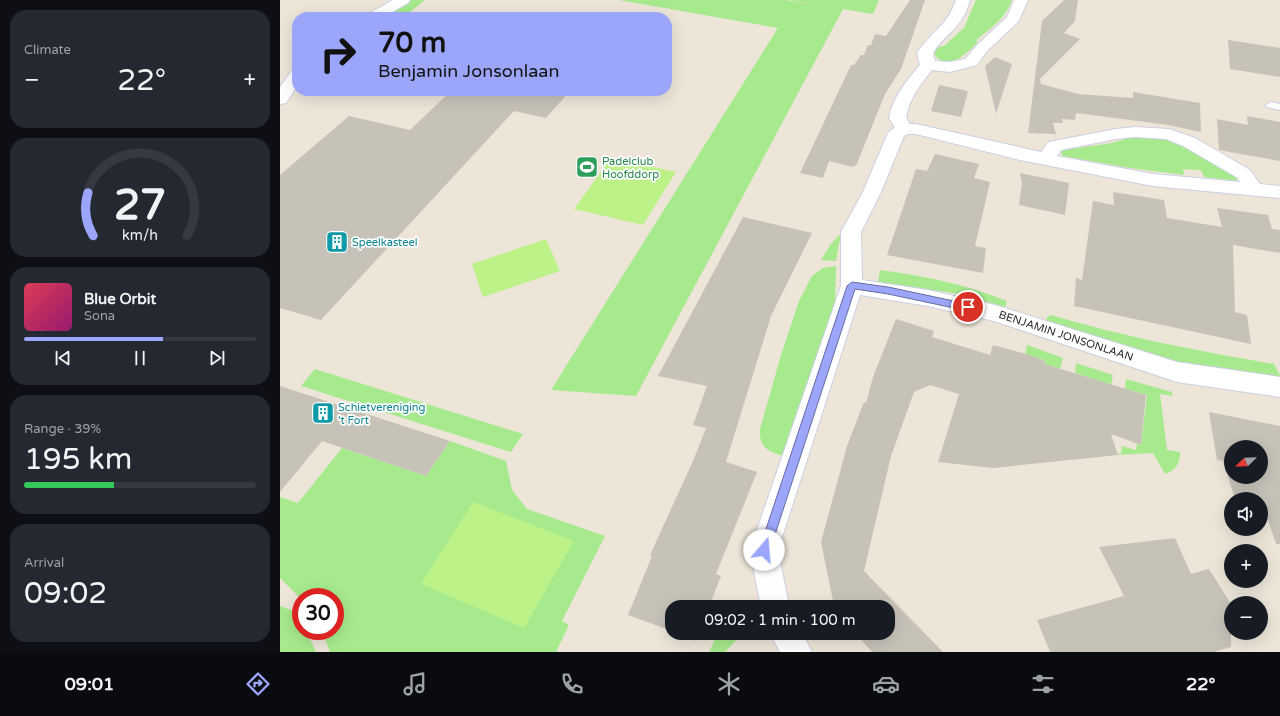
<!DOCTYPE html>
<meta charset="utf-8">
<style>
:root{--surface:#171b24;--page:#242831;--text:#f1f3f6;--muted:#9ea1a6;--line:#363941;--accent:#9ba6fa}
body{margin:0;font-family:"Varela Round",sans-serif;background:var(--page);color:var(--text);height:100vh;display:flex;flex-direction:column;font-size:15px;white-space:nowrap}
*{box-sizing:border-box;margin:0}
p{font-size:13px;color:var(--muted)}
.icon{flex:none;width:22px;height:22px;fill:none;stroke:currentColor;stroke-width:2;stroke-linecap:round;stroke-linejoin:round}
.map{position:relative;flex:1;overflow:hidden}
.panel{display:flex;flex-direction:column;gap:10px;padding:10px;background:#0d0f14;width:280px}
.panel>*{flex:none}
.banner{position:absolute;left:12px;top:12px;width:380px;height:84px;border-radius:16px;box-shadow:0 4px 16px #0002;background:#9ba6fa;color:#111;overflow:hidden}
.needle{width:26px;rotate:247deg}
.buttons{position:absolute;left:944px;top:440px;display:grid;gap:8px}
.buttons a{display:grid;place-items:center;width:44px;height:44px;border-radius:50%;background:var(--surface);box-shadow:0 4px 16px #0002;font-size:20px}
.speed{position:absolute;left:12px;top:588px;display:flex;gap:8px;font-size:20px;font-weight:700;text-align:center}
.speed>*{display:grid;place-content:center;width:52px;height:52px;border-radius:50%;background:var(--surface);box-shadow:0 4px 16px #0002;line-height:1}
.speed .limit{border:6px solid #d22;background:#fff;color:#111}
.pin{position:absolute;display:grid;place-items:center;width:34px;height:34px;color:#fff;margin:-17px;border:2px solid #fff;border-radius:50%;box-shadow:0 1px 4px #0007}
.me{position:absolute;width:44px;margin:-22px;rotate:18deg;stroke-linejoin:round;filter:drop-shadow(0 0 3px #0008)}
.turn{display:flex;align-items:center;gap:14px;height:84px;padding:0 20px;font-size:18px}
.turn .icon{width:52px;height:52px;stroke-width:2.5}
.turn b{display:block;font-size:28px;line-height:34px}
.big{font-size:30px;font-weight:600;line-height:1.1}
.panel .card{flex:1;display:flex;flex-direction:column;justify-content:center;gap:6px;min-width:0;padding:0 14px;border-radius:16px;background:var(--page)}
.panel .dial{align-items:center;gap:0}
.dial svg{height:104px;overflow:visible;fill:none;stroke:var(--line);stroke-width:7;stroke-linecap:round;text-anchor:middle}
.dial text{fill:var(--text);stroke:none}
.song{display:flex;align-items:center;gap:12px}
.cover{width:48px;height:48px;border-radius:6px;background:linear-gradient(135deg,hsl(350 70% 55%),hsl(320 70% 35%))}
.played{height:4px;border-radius:2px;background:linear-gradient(90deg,var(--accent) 60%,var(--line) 60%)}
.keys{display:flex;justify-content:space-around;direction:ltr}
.heat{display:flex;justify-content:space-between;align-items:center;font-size:22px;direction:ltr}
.charge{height:6px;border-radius:3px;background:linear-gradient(90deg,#34c759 39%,var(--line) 0)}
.trip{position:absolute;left:385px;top:600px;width:230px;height:40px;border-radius:16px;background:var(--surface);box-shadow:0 4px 16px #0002;font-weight:600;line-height:40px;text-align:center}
.menu{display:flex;height:64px;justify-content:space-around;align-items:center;background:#090b0e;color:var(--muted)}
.menu .icon{width:28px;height:28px}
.menu .current{color:var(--accent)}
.menu b{font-size:18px;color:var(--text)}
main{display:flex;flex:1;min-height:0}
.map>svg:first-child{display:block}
</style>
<main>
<section class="panel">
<div class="card"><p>Climate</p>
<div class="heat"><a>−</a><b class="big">22°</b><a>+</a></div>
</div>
<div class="card dial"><svg viewBox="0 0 100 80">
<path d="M14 69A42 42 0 1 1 86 69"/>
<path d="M14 69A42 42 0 0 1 10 36" stroke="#9ba6fa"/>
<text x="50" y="56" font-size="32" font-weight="700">27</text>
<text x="50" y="72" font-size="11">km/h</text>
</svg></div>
<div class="card">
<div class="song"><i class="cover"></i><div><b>Blue Orbit</b><p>Sona</p></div></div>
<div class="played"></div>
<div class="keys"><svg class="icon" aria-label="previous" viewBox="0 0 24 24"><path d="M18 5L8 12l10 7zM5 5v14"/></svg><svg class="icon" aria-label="pause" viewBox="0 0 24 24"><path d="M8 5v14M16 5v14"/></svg><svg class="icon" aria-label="next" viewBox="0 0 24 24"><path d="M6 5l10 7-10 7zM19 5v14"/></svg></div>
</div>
<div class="card"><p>Range · 39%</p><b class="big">195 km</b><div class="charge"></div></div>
<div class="card"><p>Arrival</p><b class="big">09:02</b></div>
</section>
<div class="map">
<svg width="1000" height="652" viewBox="0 0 1000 652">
<rect width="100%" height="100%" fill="#ece5d8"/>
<!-- green -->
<path fill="#a6ea8d" d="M132,0h13l-21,17h-20z
M339,0h166l30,5 -25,-5h89l-6,14 -30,-5 -207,387 -85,-6 227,-362z
M696,0h36c-6,18 -22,29 -36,40l2,2c-10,10 -32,33 -44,11l5,-6 5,-1 20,-18z
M852,137c9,0 19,-1 28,0 28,5 52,25 76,40l1,4 -33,-4 -3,-7 -18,-1 1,6 -54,-7 -67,-12 -2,-4 3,-2 48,-7z
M561,233l-5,28 -15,-1 10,-16z
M556,266l-1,37 -10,47 -42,106c-16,-5 -24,-9 -23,-27l21,-74 18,-54 13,-25 11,-8z
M600,270c46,6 83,14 127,31l-2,6 -45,-13 -82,-12z
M771,315c73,22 148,36 223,49l6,11v5l-62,-9 -48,-11 -125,-38 3,-6z
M747,345l36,13 -3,11 -16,-5 1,-4 -20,-5z
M796,363l37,12 -2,10 -36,-12z
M35,369l208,65 -12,18 -210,-66z
M846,379l46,13 1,4 -13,-2 7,56 13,2c0,12 -4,18 -15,22l-12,-21 -35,2 -1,-1h4l1,-8 14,4 1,-6 4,1 6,-50 -22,-6z
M170,441l56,20 6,29 15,19 78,27 -43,85 7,4 -13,27h-226l-8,-21h13v-34h-34v2l-21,-21v-81l18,6 44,-55 84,28z
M0,606l16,6 5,9v10h5l10,21h-36z
M438,633h25l-18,19h-16z"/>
<!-- pitch -->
<path fill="#bdf288" d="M331,158l65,14 -33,53 -69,-16z
M266,239l14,32 -77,26 -11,-33z
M193,502l101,39 -50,87 -103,-44z"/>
<!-- building -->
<path fill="#c7c2b8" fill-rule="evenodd" d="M630,0h15l-24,69 -16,25 -29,72 -3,-1v2l-24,-6 -6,17 -23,-5 51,-108h3l7,-10h3l4,-10h3l4,-11 11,2z
M784,0h14l-3,21 -11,12 16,6 -40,40 1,5 37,10 55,4v-6l67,11 1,29 -33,-7 -92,-12 -1,7 -13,-1 1,4h-10l3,11 -28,-1 14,-112z
M948,40l52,8v29l-50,-8z
M715,57l17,7 -16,50 -11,-48z
M659,85l29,6 -7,26 -30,-6z
M171,91h119l-24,27 -32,-7 -193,209 -41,-12v-133l69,-59 61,14z
M967,116l33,6v39l-61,-11 -2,-31 31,6z
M655,154l44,10 -5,14 16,4 -15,64 11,2 -3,25 -96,-18 29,-86 11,2z
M740,173l49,10 -4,32 -46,-10 3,-22z
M833,192l51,8 3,18 55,9 -5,-19 51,7 4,14 8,1v23l-47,-8 2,67 12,3 4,29 -177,-38 2,-28 6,2 11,-79 21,4z
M463,217l69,16 -41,83 -45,146 31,10 -41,102 5,2 -12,31h-37v24l-44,-16 24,-59 -2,-1 43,-94 13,-33 -13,-3 14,-39 -49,-10z
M616,319l38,12 -2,6 58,18 3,-10 37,10 15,6 -1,3 102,31 -5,50 -30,-11 7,21 -125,13 -55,-6 21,-68 -29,-9 -16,7 -23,64 -27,115 79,81h-71l-17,-19h33v-26h-57l-2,-2 4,-4 -12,-59 26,-96 17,-44 2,1 7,-26z
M0,386l170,55 -24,35 -104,-35 -42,51z
M929,412l71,14v118h-4l-15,-45h-26l-12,-38 -6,-1zM951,447h30v30h-30z
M895,538l16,36 18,-5 22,35v43l-17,5h-164l-13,-32 87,-24 -25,-49z
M397,633h22l-3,8z"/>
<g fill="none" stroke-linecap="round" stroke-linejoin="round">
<!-- lane casing -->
<g stroke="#cdcfe3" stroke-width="2">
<path id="lane" d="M991,102l9,2v6l-13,-3 -1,-2z"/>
</g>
<!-- street casing -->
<g stroke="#cdcfe3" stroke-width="2">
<path id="street" d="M113,0h17l-2,3 -24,14h-18l2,-3z
M676,0h14c-8,29 -23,31 -37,53l2,8 15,1 15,-3 12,-14 30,-28 7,-17h14l-10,22 -31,29 -10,14 -27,7 -18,-2c-12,15 -23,29 -26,48l4,6h6l125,28 8,-10 67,-13 19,-2 34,2 26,9 55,32 10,14 20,2v12l-127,-12 -133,-26 -104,-26h-8l-4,2 -23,56 -20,40 1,48 66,10 67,15 182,57 103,15v20l-103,-15 -183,-61 -66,-15 -68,-11 -82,255 11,57h-28l-11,-57 91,-264v-54l22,-40 25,-59 7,-6 -6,-9c4,-21 17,-37 31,-53l-3,-12c14,-21 31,-28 39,-53zM855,137l31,2 17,7 55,32 2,4 -87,-8 -96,-18 4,-6 55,-11z
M17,70v16l-11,17 -6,1v-17l11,-15z
M490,633h32l10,19h-32z"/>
</g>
<!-- lane -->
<use href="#lane" fill="#fff" fill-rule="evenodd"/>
<!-- street -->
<use href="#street" fill="#fff" fill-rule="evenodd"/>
</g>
<!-- route -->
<path fill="#9ba6fa" stroke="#656ca2" d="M572,282l36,5 80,17 5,3 -5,4 -80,-17 -33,-5 -85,261 -2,4 -4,2 -4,-2 -1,-4 88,-264z"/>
<!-- icons -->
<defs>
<g id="stadium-square" transform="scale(1.15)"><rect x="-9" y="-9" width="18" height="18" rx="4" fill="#2e9e5b" stroke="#fff"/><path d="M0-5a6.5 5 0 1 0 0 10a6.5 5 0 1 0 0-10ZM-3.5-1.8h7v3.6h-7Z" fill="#fff"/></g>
<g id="building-square" transform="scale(1.15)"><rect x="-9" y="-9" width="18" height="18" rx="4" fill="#0f9aa8" stroke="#fff"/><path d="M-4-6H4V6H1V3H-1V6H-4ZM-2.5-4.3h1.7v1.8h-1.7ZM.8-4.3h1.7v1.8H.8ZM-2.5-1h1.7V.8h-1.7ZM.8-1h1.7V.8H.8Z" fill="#fff"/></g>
</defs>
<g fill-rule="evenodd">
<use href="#stadium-square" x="307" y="167"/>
<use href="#building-square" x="57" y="242"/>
<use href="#building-square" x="43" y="413"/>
</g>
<g text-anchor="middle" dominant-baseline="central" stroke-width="3.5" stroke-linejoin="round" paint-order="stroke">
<!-- leisure labels -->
<g font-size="11" fill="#27864d" stroke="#fff" text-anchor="start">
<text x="322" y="161">Padelclub<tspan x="322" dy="13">Hoofddorp</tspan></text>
</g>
<!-- culture labels -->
<g font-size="11" fill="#0d838f" stroke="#fff" text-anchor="start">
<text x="72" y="242">Speelkasteel</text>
<text x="58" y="407">Schietvereniging<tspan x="58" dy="13">'t Fort</tspan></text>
</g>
<!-- street labels -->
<g font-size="11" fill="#282828" stroke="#fff">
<text transform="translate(786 336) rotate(18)">BENJAMIN JONSONLAAN</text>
</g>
</g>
</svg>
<div class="buttons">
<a><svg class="needle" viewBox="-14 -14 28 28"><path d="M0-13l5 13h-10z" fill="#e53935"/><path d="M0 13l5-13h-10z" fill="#9ea1a6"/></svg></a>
<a><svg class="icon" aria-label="sound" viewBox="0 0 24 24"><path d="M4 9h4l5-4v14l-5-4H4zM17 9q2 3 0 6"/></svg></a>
<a>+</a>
<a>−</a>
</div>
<div class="speed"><div class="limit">30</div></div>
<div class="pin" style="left:688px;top:307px;background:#d93025"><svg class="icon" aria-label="arrive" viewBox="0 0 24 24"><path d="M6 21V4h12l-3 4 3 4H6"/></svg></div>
<svg class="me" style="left:484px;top:550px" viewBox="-20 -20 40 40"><circle r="19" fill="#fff"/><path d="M0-13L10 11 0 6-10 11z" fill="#9ba6fa"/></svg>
<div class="trip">09:02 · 1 min · 100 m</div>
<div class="banner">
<div class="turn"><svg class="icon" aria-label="right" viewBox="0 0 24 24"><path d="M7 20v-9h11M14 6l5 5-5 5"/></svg><div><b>70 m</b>Benjamin Jonsonlaan</div></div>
</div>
</div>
</main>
<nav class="menu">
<b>09:01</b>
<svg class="icon current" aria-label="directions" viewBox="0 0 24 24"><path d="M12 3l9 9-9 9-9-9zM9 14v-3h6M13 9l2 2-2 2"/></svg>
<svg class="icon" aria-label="music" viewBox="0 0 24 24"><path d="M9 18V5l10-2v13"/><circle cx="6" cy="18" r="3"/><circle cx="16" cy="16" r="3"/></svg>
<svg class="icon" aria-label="phone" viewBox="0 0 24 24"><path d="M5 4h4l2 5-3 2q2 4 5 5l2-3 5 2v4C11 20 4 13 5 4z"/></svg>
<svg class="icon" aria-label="climate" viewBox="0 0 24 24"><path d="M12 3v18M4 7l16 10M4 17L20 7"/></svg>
<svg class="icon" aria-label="car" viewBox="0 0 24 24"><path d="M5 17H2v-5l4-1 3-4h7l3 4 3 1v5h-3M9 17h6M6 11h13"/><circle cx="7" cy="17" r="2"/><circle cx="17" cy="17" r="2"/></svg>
<svg class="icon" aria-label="filters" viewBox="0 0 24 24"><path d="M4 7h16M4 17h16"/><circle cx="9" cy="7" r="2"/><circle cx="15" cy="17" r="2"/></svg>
<b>22°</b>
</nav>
